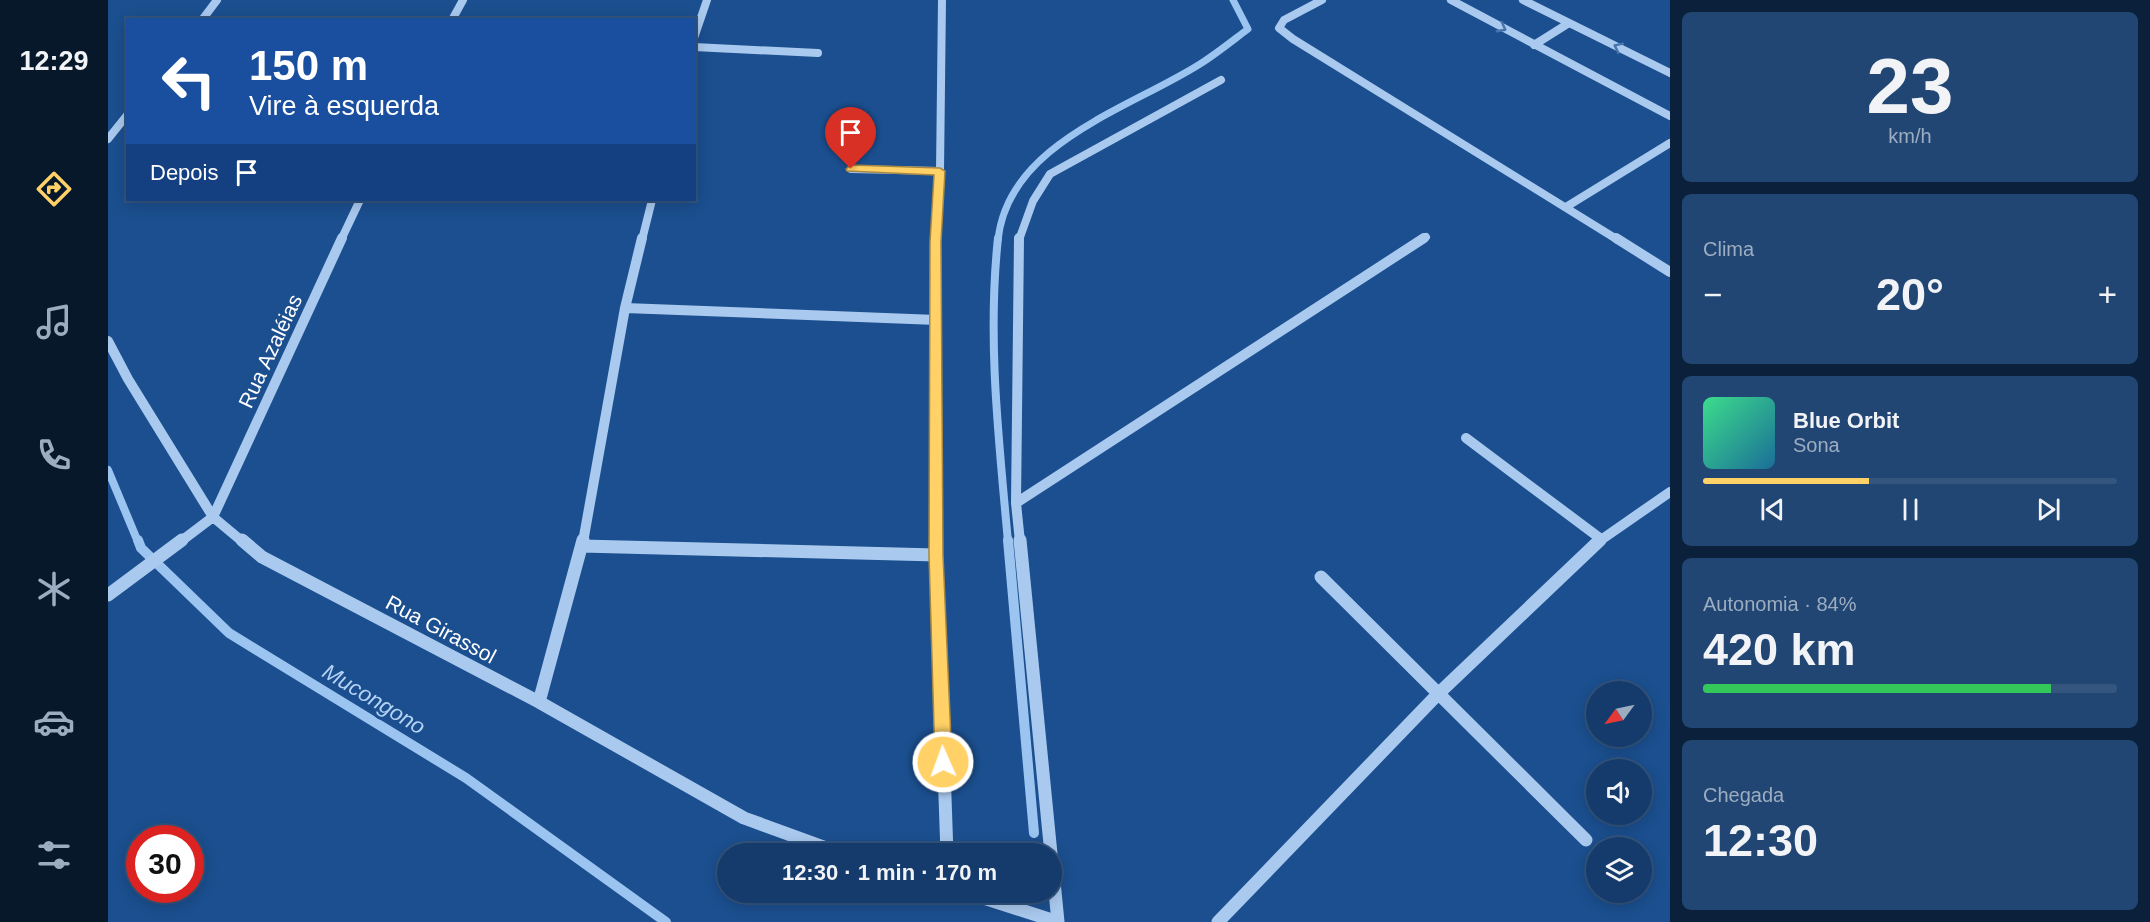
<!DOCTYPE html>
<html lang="pt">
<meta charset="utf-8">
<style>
:root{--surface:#143b6b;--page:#214673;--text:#f1f3f6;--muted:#9dadc1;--line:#33557e;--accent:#ffd166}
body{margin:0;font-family:Arial,sans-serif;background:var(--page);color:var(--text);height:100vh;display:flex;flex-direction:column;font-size:22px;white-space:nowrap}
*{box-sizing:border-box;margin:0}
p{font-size:20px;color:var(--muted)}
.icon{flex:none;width:33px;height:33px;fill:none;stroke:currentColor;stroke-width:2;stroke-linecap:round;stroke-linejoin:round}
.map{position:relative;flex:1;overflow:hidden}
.drawer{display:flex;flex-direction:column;gap:12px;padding:12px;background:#0b203b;width:480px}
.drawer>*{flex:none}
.guide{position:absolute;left:18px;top:18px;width:570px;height:183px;border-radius:0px;box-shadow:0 3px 15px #0003,0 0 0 2px var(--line);background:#1a4fa0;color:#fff;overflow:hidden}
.needle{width:39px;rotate:237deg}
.tools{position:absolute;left:1478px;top:681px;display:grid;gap:12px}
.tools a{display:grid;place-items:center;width:66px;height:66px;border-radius:50%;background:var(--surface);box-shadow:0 3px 15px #0003,0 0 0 2px var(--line);font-size:30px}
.speed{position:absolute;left:18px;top:825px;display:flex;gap:12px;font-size:30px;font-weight:700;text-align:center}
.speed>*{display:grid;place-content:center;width:78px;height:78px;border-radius:50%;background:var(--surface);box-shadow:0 3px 15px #0003,0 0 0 2px var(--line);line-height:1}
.speed .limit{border:9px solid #d22;background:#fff;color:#111}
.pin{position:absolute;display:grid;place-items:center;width:51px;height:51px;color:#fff;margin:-62px -26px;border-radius:50% 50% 50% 0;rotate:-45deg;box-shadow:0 0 6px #0007}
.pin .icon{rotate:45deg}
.me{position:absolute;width:66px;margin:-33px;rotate:358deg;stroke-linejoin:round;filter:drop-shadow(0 0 4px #0008)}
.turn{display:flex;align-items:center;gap:21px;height:126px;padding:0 24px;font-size:27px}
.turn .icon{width:78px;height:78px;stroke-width:2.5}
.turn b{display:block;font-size:42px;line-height:51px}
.then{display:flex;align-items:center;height:57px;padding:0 24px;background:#0003;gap:12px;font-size:22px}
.big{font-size:45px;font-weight:700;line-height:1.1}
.drawer .card{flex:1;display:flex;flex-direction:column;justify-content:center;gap:9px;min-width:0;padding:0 21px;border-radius:9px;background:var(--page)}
.drawer .dial{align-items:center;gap:0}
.dial b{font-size:78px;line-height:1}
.song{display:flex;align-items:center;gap:18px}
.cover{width:72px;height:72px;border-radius:9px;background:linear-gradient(135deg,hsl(150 70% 55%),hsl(200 70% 35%))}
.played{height:6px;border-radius:3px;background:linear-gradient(90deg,var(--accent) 40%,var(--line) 40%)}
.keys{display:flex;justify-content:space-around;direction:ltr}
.heat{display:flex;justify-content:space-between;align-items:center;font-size:33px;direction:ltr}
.charge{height:9px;border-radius:4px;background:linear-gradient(90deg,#34c759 84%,var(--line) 0)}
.trip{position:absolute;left:609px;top:843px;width:345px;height:60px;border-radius:30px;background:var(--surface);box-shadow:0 3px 15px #0003,0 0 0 2px var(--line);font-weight:700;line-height:60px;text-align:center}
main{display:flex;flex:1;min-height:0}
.tabs{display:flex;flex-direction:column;width:108px;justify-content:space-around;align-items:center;background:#08182b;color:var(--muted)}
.tabs .icon{width:42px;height:42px}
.tabs .on{color:var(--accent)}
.tabs b{font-size:27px;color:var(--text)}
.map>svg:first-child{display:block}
</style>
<main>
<nav class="tabs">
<b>12:29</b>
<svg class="icon on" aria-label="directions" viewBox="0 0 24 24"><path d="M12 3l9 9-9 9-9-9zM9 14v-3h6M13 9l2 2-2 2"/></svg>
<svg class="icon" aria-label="music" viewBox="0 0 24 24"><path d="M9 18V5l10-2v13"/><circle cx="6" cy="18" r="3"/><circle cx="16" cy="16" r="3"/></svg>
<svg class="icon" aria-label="phone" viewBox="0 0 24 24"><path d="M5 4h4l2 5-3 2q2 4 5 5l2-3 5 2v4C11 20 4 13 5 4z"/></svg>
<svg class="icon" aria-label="climate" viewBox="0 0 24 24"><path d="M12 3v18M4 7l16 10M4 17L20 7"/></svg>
<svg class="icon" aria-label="car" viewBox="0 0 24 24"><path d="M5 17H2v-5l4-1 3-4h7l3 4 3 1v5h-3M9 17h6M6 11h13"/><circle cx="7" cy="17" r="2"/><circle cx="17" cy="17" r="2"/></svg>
<svg class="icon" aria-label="filters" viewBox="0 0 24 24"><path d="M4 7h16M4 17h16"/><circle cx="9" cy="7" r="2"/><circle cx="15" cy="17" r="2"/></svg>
</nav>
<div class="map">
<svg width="1562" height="922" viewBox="0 0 1562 922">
<rect width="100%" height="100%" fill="#1b4f8f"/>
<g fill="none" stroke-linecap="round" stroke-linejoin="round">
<!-- stream-far2 -->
<path stroke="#9cc4f0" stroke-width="7" d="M890,240c10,-97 131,-131 202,-176 16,-10 32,-23 48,-35l-15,-29"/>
<!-- stream-far1 -->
<path stroke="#9cc4f0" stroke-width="8" d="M890,238c-11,102 1,203 10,304
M0,470l30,72"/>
<!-- stream -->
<path stroke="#9cc4f0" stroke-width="10" d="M30,540l3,8 88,85 237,145 200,144
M900,540l26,293"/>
<!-- minor-far2 -->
<path stroke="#a9c9ee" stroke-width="8" d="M1214,0l-38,20 -5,8 14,11 325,201
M1343,0l219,116
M1415,0l147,73
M94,20l15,-20
M344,20l11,-20
M586,38l13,-38
M1426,45l35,-22
M586,47l124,6
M0,139l20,-25
M743,169l89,2
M1458,207l104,-64
M233,240l19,-40
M534,240l10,-40
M828,240l4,-69 2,-171
M911,240l14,-39 17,-27 171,-94
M1313,240l5,-3"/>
<!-- minor-far1 -->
<path stroke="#a9c9ee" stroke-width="10" d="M911,238l-3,265 4,39
M1508,238l54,34
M517,308l312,12
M0,341l20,38 85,138 30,25
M1358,438l135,101
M908,503l408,-265
M72,542l33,-25 129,-279
M475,542l42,-234 17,-70
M828,542v-304
M1490,542l72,-50"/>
<!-- minor -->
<path stroke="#a9c9ee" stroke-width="13" d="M134,540l20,17 277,145 205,116 99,36
M828,540l11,314
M912,540l31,314
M474,546l354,9
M1213,577l265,263
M0,595l74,-55
M431,702l44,-162
M857,892l93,30 -6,-61
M1110,922l220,-228 162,-154"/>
</g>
<!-- one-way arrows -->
<defs><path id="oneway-chevron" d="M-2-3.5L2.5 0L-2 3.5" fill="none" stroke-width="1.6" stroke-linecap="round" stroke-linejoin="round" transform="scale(1.5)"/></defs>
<g stroke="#4674ac">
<use href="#oneway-chevron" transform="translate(1394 28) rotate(28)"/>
<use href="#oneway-chevron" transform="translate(1510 47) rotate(-154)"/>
</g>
<!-- route -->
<path fill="#ffd166" stroke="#a68842" stroke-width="1.5" d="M743,165l89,3 5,3 -4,71 2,313 9,207 -3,6 -6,2 -6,-2 -2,-6 -6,-207 1,-313 4,-67 -87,-4 -1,-2z"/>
<g text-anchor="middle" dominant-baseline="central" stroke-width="6" stroke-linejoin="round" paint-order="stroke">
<!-- street labels -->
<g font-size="21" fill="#fff" stroke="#1b4f8f">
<text transform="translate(162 351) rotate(-65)">Rua Azaléias</text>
<text transform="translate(333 629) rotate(28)">Rua Girassol</text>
</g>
<!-- water labels -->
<g font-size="22" font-style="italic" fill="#b5d3f5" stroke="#1b4f8f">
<text transform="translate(266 699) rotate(31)">Mucongono</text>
</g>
</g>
</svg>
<div class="tools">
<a><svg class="needle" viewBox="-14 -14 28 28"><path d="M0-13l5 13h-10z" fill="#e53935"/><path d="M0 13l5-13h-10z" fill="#9dadc1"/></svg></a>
<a><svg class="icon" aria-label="sound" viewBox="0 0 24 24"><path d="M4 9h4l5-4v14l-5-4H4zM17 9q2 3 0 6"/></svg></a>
<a><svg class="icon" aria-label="layers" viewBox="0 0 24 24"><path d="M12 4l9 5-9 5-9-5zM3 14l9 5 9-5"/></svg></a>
</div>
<div class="speed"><div class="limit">30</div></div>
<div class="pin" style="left:743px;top:169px;background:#d93025"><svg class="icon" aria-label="arrive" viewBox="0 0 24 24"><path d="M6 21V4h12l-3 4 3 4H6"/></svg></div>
<svg class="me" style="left:835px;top:762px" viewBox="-20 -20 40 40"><circle r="17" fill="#ffd166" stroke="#fff" stroke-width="3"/><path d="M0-11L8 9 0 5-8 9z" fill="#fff"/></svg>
<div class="trip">12:30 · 1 min · 170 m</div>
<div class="guide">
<div class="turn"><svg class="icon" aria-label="left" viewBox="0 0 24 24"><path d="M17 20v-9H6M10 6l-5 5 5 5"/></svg><div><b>150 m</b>Vire à esquerda</div></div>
<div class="then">Depois<svg class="icon" aria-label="arrive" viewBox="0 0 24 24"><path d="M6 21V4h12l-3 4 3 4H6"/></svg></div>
</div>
</div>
<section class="drawer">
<div class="card dial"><b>23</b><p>km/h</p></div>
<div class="card"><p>Clima</p>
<div class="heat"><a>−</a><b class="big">20°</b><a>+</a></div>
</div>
<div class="card">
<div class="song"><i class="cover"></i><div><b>Blue Orbit</b><p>Sona</p></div></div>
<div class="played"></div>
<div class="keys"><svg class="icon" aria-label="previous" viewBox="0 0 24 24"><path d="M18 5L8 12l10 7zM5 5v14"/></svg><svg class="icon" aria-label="pause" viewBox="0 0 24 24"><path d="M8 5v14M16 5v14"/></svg><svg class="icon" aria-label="next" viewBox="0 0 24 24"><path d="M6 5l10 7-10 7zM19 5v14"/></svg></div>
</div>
<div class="card"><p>Autonomia · 84%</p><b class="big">420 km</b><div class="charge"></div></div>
<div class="card"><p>Chegada</p><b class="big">12:30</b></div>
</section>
</main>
